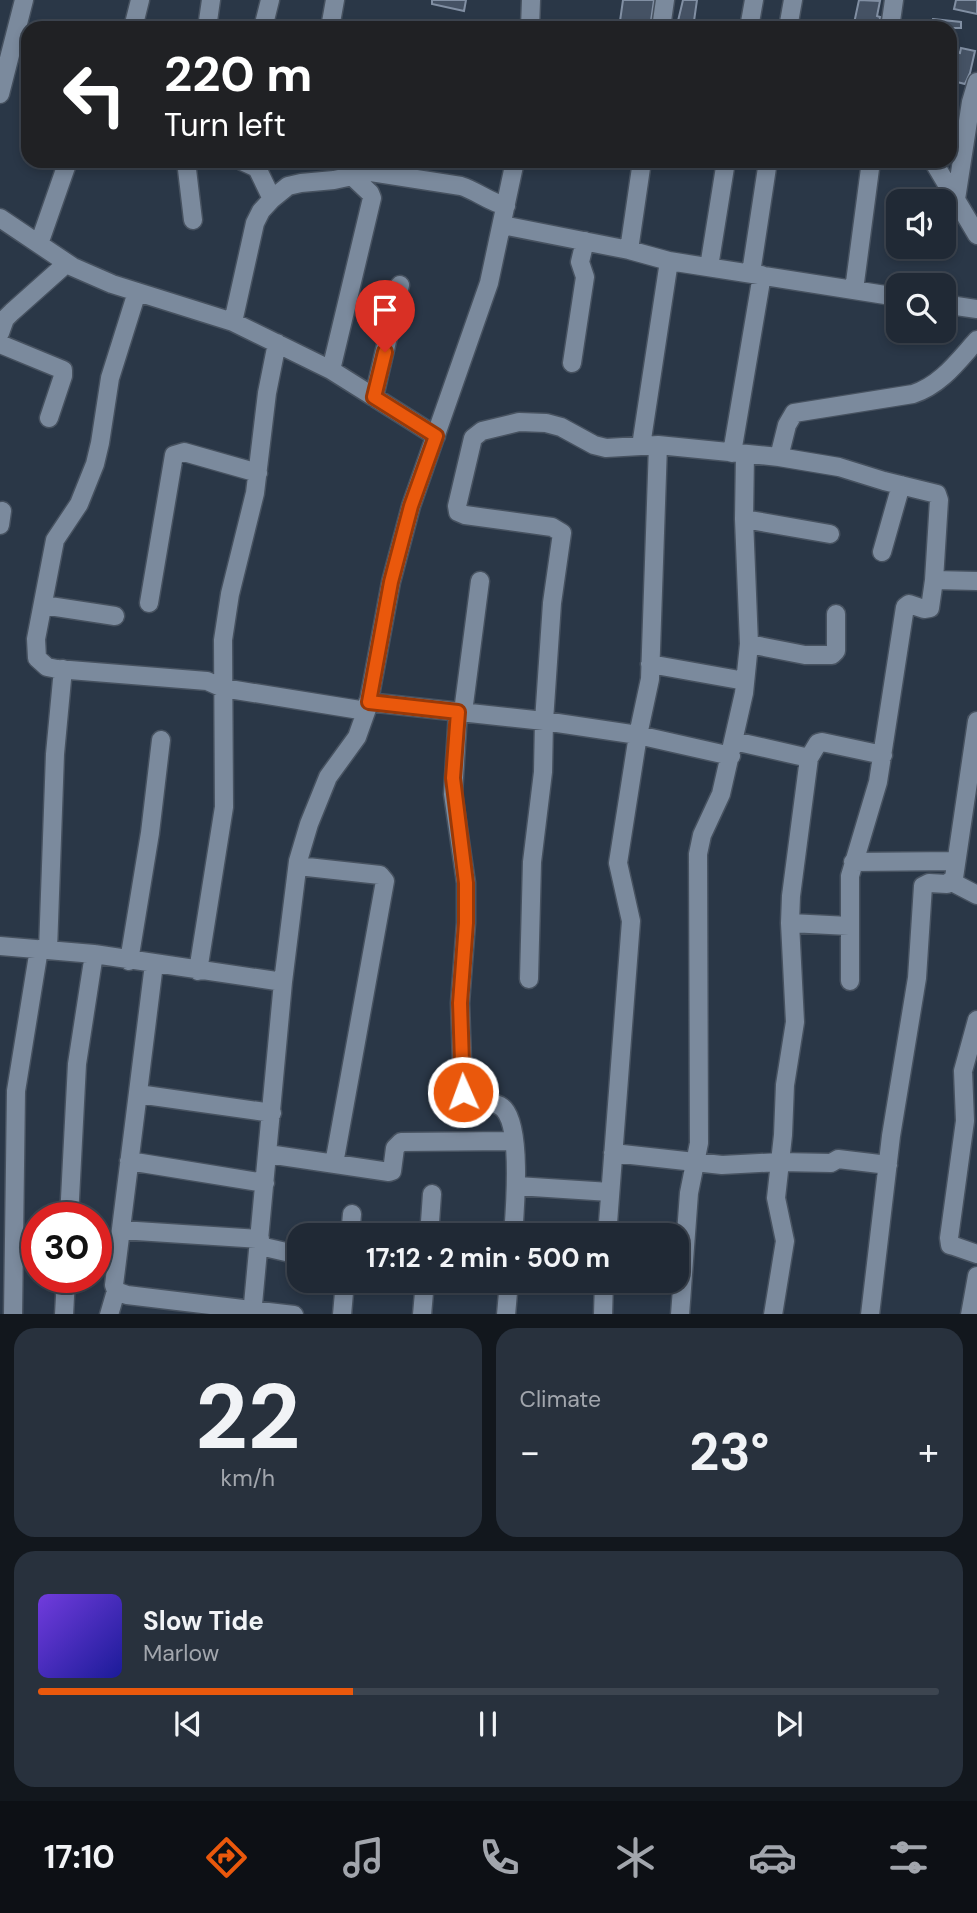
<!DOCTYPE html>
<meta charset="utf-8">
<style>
:root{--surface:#202935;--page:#28313d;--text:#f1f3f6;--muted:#a2a6ad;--line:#3d4550;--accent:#ea580c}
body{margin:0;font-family:"DM Sans",sans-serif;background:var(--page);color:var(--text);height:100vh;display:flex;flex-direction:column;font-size:26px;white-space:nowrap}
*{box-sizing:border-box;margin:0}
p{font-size:23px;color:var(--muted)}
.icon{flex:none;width:38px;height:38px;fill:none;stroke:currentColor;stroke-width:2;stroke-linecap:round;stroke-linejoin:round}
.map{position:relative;height:1314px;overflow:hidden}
.side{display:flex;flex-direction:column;gap:14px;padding:14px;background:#12171d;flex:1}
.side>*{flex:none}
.top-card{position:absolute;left:21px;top:21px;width:936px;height:147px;border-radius:21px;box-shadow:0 4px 10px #0003,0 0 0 2px var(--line);background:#202124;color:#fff;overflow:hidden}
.tools{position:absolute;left:886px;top:189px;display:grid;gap:14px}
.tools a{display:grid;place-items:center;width:70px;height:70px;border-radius:14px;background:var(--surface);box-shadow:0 4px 10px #0003,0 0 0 2px var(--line);font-size:35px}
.speed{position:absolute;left:21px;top:1202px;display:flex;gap:14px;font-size:35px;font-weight:700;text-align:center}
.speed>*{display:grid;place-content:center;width:91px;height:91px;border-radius:50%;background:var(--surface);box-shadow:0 4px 10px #0003,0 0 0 2px var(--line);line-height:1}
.speed .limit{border:10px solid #d22;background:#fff;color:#111}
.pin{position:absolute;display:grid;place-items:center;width:60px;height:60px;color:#fff;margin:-72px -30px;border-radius:50% 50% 50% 0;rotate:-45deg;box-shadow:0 0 7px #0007}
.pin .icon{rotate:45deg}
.me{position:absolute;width:77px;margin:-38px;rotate:358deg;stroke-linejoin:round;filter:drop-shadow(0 0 5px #0008)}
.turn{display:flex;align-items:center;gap:24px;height:147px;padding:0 28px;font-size:32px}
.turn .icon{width:91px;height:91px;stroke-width:2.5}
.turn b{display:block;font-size:49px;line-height:60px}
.big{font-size:52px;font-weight:700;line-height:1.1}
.side .tile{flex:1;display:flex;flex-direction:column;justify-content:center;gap:10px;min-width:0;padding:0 24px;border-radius:21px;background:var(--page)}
.side .dial{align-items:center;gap:0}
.dial b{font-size:91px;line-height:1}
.song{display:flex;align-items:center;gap:21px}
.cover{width:84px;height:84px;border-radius:10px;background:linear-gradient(135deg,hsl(260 70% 55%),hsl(240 70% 35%))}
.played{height:7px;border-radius:4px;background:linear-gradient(90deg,var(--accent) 35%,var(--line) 35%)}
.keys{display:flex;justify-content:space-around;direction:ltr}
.heat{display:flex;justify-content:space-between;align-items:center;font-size:38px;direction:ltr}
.side .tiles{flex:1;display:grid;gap:14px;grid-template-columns:1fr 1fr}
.tile:last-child{grid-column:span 2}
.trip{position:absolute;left:287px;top:1223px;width:402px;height:70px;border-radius:21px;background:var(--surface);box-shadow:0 4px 10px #0003,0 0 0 2px var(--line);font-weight:700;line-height:70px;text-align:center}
.menu{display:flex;height:112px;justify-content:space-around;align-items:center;background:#0d1015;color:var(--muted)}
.menu .icon{width:49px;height:49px}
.menu .on{color:var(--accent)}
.menu b{font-size:32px;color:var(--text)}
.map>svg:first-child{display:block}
</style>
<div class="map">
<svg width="977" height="1315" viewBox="0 0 977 1315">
<rect width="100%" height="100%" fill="#2a3747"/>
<!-- building -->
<path fill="#455264" stroke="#818fa3" stroke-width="2" d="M432,0h34l-2,11 -32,-7z
M623,0h31l-4,28h-31z
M683,0h14l-4,28h-21l2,-7h4z
M859,0l21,1 -3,15 3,1 -1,11h-26z
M956,0h21v14l-23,-5z
M933,19l28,3v6h-29z
M961,48l14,3 -5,22 -5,11 -12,-3 3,-15 -6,-1v-14l10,2z"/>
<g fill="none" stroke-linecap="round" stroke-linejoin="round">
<!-- minor casing -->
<g stroke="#475260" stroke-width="21">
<path id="minor" d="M133,28l7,-28
M207,28l4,-28
M263,28l7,-28
M330,28l5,-28
M530,28l1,-28
M661,28l4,-28
M749,28l5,-28
M788,28l5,-28
M890,28l4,-28
M0,94l24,-94
M186,161l7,59
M242,161l15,7 15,31
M933,161l44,74
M956,199l15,-97 6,-20
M0,218l73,49 39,17 121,38 98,48 105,66
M502,225l127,25 40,11 229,36
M39,244l29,-83
M629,250l13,-89
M709,267l17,-106
M751,273l17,-112
M854,290l17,-129
M137,292l-27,86 -10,65 -5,21 -16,40 -24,36 -19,99 1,19 10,9 10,2 150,12 16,7 143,23
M943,304l34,5
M233,322l22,-99 6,-12 11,-12 16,-13 13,-3 33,-3 37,-8 90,14c16,5 28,16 45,20
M0,333l5,-14 7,-7 55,-49
M0,344l63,26v6l-14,42
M572,363l13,-86 -5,-15 5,-21
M331,370l41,-172 -2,-5 -18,-17
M374,397l26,-112
M641,446l28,-185
M732,453l30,-178
M779,457l60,10 45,14 53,13 2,6 -5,80
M744,519l86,15
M0,525l2,-14
M882,552l19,-67
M149,603l25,-148 10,-3 74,21
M43,605l72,11
M749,644l56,11h27l4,-4v-37
M650,664l95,17
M368,702l176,19 94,14 93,21
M458,712l-5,82 13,89v40l-6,80 3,89 5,7c10,3 29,2 36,10 18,20 11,100 9,127
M463,712l17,-131
M734,741l75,17
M853,862l103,-1
M298,866l82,9 5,6 -51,283
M952,882l25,13
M790,923l59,3
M0,946l94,8 189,28
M48,950l7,-196 8,-85
M129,961l21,-128 11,-93
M154,964l-40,321 2,6 11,4 167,20
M198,971l26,-164 -1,-167 7,-46 25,-101 12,-100 10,-50
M529,979l3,-117 11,-90 1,-51 8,-118 10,-70 -10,-6 -87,-12 -7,-3 -1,-6 16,-68 9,-7 37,-9 27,1 15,4 33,18 12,3 52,-3 121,12 8,-32 7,-12 119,-19c28,-9 45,-33 64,-54
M850,981v-105l28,-94 27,-175 4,-3 15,5 6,-1 4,-28 43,1
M977,1020l-14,51 2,50 -16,117 1,7 4,1 23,8
M138,1094l134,19
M613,1153l109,12 58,-3 51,1 7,-4 50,6
M268,1154l121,18 3,-1 3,-23 6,-6 113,-1
M129,1161l136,22
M517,1186l93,6
M69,1218l8,-154 17,-110
M121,1230l139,9
M350,1236l2,-22
M429,1236l3,-42
M607,1236l24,-315 -13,-58 20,-128 12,-56 8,-234
M260,1246l39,9
M13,1315l3,-224 23,-142
M64,1315l2,-37
M109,1315l7,-24
M252,1315l31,-333 15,-121 11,-37 19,-47 29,-40 11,-31 23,-124 20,-76 78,-223 26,-122
M342,1315l3,-34
M422,1315l3,-34
M506,1315l3,-34
M603,1315l1,-34
M680,1315l9,-122 10,-50 -1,-289 4,-19 19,-41 23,-101 5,-49 -5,-125 1,-65
M773,1315l12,-74 -9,-43 7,-63 2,-50 10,-63 -5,-99 1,-27 18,-138 9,-15 4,-1 61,13
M870,1315l21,-179 26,-158 6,-92 6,-3 18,1 7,-6 23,-157
M970,1315l7,-39"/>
</g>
<!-- minor -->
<use href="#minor" stroke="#7b8a9d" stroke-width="18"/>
</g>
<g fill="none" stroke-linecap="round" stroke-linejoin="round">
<!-- route casing -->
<g stroke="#983908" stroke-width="18">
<path id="route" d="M385,352l-11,45 62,39 -25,70 -20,76 -22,120 89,10 -5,66 13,105v40l-6,80 3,89"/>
</g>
<!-- route -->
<use href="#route" stroke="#ea580c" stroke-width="12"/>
</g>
</svg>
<div class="tools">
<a><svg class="icon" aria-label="sound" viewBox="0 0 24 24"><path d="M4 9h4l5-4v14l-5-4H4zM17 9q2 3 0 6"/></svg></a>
<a><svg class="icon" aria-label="search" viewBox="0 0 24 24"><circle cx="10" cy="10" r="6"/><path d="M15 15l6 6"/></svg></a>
</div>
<div class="speed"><div class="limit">30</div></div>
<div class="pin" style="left:385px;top:352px;background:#d93025"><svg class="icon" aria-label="arrive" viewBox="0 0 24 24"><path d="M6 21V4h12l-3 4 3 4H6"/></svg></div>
<svg class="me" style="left:463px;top:1092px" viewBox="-20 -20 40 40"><circle r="17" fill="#ea580c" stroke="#fff" stroke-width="3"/><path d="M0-11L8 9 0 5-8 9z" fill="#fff"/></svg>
<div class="trip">17:12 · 2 min · 500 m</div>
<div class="top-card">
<div class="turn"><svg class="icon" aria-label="left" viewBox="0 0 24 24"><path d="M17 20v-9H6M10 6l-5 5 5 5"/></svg><div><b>220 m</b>Turn left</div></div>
</div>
</div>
<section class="side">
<div class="tiles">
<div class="tile dial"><b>22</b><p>km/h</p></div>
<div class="tile"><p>Climate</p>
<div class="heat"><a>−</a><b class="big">23°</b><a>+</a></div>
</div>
<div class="tile">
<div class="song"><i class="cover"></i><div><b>Slow Tide</b><p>Marlow</p></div></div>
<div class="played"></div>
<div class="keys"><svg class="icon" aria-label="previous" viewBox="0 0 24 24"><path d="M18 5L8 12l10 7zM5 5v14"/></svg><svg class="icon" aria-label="pause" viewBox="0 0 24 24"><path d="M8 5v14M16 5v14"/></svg><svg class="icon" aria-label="next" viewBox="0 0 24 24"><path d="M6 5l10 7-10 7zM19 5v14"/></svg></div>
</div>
</div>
</section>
<nav class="menu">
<b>17:10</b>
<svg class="icon on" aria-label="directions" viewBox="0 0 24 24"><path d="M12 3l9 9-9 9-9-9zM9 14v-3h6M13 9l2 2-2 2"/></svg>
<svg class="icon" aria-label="music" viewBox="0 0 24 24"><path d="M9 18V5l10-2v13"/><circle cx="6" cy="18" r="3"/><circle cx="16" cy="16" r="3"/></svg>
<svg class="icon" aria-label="phone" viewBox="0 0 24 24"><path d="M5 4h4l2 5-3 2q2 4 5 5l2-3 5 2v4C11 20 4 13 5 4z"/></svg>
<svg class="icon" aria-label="climate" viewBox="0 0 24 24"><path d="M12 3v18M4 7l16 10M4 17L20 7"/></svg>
<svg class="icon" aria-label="car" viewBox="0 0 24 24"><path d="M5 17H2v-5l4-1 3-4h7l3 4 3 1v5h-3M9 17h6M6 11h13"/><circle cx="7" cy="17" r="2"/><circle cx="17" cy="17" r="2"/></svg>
<svg class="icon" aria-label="filters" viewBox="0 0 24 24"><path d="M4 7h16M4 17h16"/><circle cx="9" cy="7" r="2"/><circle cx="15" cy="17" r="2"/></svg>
</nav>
